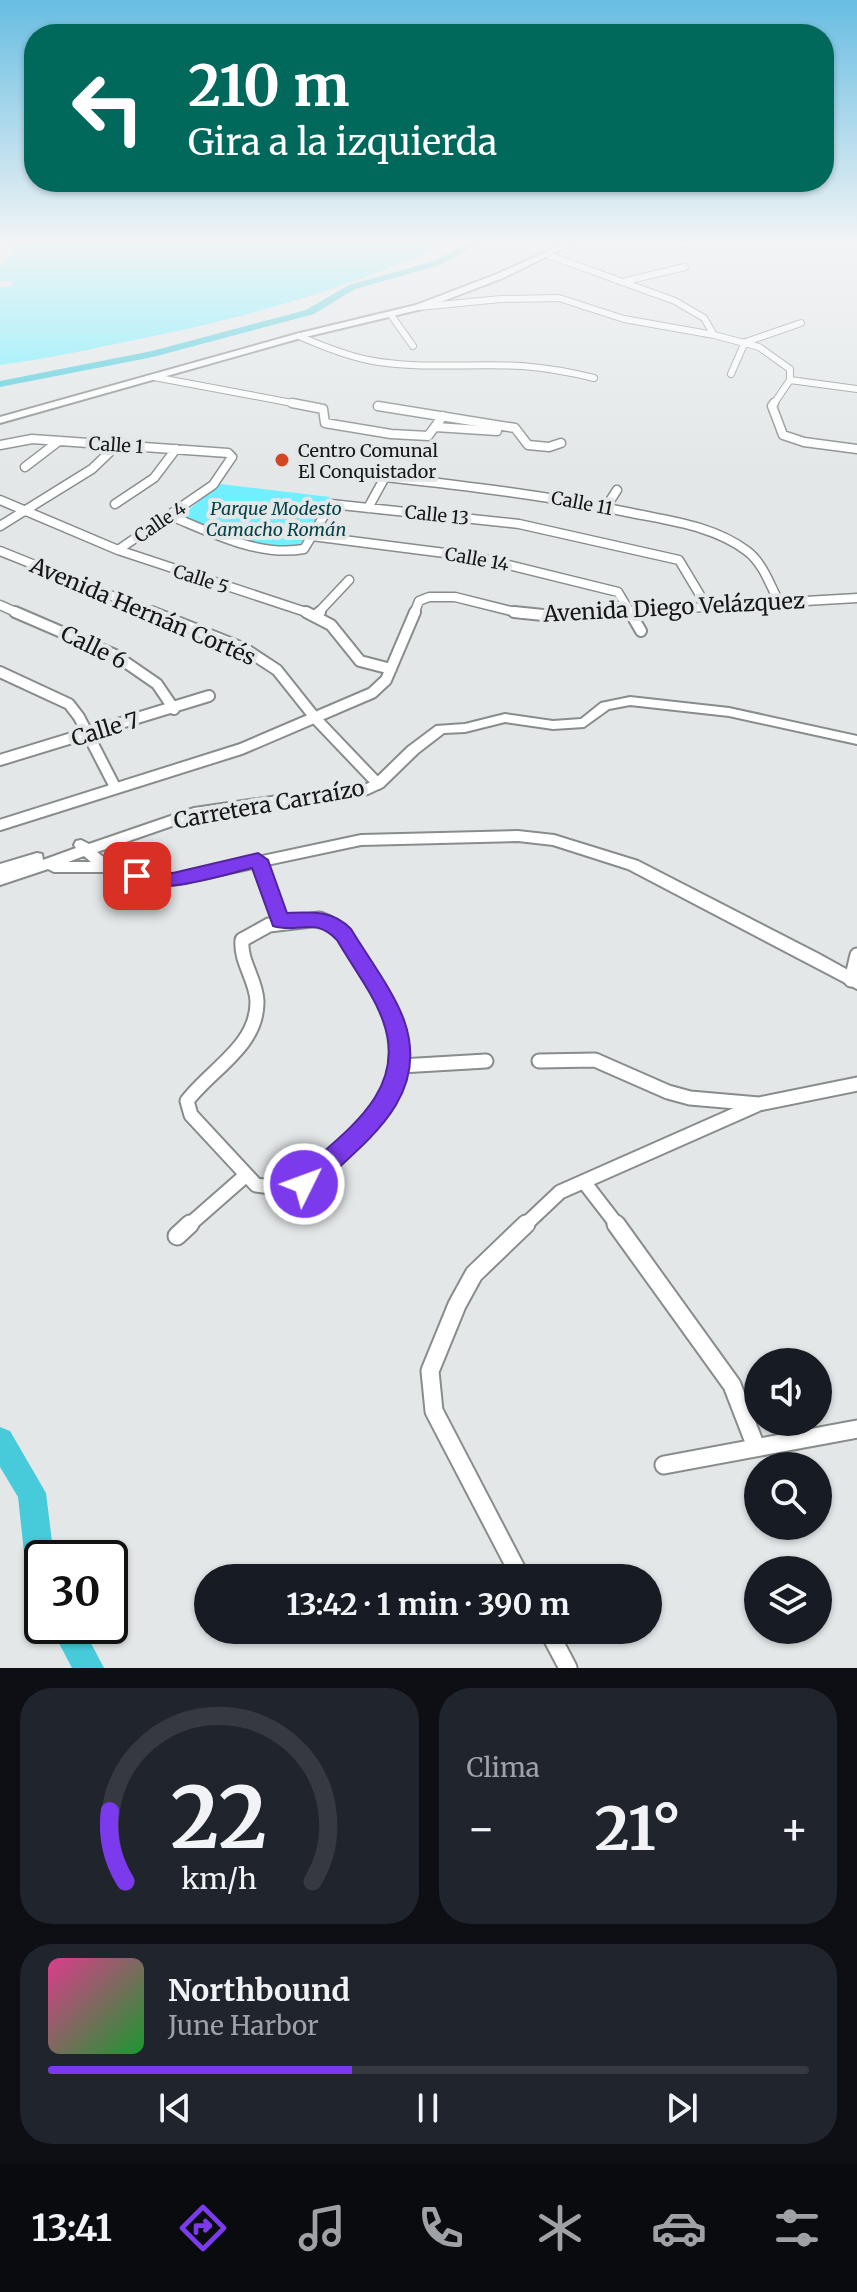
<!DOCTYPE html>
<html lang="es">
<meta charset="utf-8">
<style>
:root{--surface:#171b24;--page:#20242c;--text:#f1f3f6;--muted:#9ea1a6;--line:#363941;--accent:#7c3aed}
body{margin:0;font-family:Merriweather,serif;background:var(--page);color:var(--text);height:100vh;display:flex;flex-direction:column;font-size:30px;white-space:nowrap}
*{box-sizing:border-box;margin:0}
p{font-size:26px;color:var(--muted)}
.icon{flex:none;width:44px;height:44px;fill:none;stroke:currentColor;stroke-width:2;stroke-linecap:round;stroke-linejoin:round}
.map{position:relative;height:1668px;overflow:hidden}
.panel{display:flex;flex-direction:column;gap:20px;padding:20px;background:#0d0f14;flex:1}
.panel>*{flex:none}
.hud{position:absolute;left:24px;top:24px;width:810px;height:168px;border-radius:32px;box-shadow:0 2px 6px #0004;background:#00695c;color:#fff;overflow:hidden}
.controls{position:absolute;left:744px;top:1348px;display:grid;gap:16px}
.controls a{display:grid;place-items:center;width:88px;height:88px;border-radius:50%;background:var(--surface);box-shadow:0 2px 6px #0004;font-size:40px}
.speed{position:absolute;left:24px;top:1540px;display:flex;gap:16px;font-size:40px;font-weight:700;text-align:center}
.speed>*{display:grid;place-content:center;width:104px;height:104px;border-radius:50%;background:var(--surface);box-shadow:0 2px 6px #0004;line-height:1}
.speed .limit{border:4px solid #111;border-radius:12px;background:#fff;color:#111}
.pin{position:absolute;display:grid;place-items:center;width:68px;height:68px;color:#fff;margin:-34px;border-radius:16px;box-shadow:0 4px 12px #0006}
.me{position:absolute;width:88px;margin:-44px;rotate:48deg;stroke-linejoin:round;filter:drop-shadow(0 0 6px #0008)}
.turn{display:flex;align-items:center;gap:28px;height:168px;padding:0 32px;font-size:36px}
.turn .icon{width:104px;height:104px;stroke-width:2.5}
.turn b{display:block;font-size:56px;line-height:68px}
.big{font-size:60px;font-weight:700;line-height:1.1}
.panel .card{flex:1;display:flex;flex-direction:column;justify-content:center;gap:12px;min-width:0;padding:0 28px;border-radius:32px;background:var(--page)}
.panel .dial{align-items:center;gap:0}
.dial svg{height:208px;overflow:visible;fill:none;stroke:var(--line);stroke-width:7;stroke-linecap:round;text-anchor:middle}
.dial text{fill:var(--text);stroke:none}
.song{display:flex;align-items:center;gap:24px}
.cover{width:96px;height:96px;border-radius:12px;background:linear-gradient(135deg,hsl(330 70% 55%),hsl(130 70% 35%))}
.played{height:8px;border-radius:4px;background:linear-gradient(90deg,var(--accent) 40%,var(--line) 40%)}
.keys{display:flex;justify-content:space-around;direction:ltr}
.heat{display:flex;justify-content:space-between;align-items:center;font-size:44px;direction:ltr}
.panel .tiles{flex:1;display:grid;gap:20px;grid-template-columns:1fr 1fr}
.card:last-child{grid-column:span 2}
.trip{position:absolute;left:194px;top:1564px;width:468px;height:80px;border-radius:40px;background:var(--surface);box-shadow:0 2px 6px #0004;font-weight:700;line-height:80px;text-align:center}
.tab-bar{display:flex;height:128px;justify-content:space-around;align-items:center;background:#090b0e;color:var(--muted)}
.tab-bar .icon{width:56px;height:56px}
.tab-bar .selected{color:var(--accent)}
.tab-bar b{font-size:36px;color:var(--text)}
.map>svg:first-child{display:block}
</style>
<div class="map">
<svg width="857" height="1668" viewBox="0 0 857 1668">
<rect width="100%" height="100%" fill="#e3e7e8"/>
<!-- green -->
<path fill="#71effe" d="M12,242h437c-92,43 -187,71 -286,92 -54,11 -108,24 -163,31v-77l11,-2 3,-5h-14v-14l14,-15z
M220,484l110,13 -32,51 -32,-2 -86,-29z"/>
<g fill="none" stroke-linecap="round" stroke-linejoin="round">
<!-- river -->
<path fill="#47cbda" fill-rule="evenodd" d="M471,242h10l-41,23 -85,24 -41,25 -161,43 -153,30v-6l152,-30 154,-41 43,-25 85,-24z
M0,1427l10,4 36,62 8,65h-12v37l-10,-5 -5,-10 -9,-83 -18,-30z
M50,1626h32l22,42h-32z"/>
<!-- minor-far4 casing -->
<g stroke="#888c8d" stroke-width="8">
<path id="minor-far4" d="M666,242l19,2
M548,255l127,46 29,17 10,17 45,12 31,22v11l-17,25
M626,281l59,-14
M419,307l82,-8 58,-1 65,21 90,16
M391,315l22,31
M299,336c23,10 45,19 69,24 50,10 103,3 154,6 24,2 48,6 72,12
M746,342l55,-19
M731,374l14,-32
M154,377l149,28
M790,380l67,9"/>
</g>
<!-- minor-far3 casing -->
<g stroke="#888c8d" stroke-width="11">
<path id="minor-far3" d="M292,403l31,6 2,14 66,11 37,2 15,-20
M774,403l-2,3 11,29 21,7 53,7
M378,406l137,22 13,17 21,2 12,-4
M435,427l62,4
M0,445l32,-6 196,14 4,4 -19,28 -95,65
M25,467l34,-26
M0,500l118,50 194,64
M115,504l39,-26 22,-29
M606,507l11,-17
M368,508l17,-31c83,9 165,19 247,36 39,8 82,13 115,38 16,12 23,34 32,51
M171,516c41,17 88,41 133,33l27,-45 188,20 160,36 27,45
M0,526l92,-57 25,-24
M312,536l164,21 142,35 13,22
M0,551l157,63
M0,605l20,9
M317,614l32,-34
M414,614l5,-13 10,-4h26l68,17
M585,614l272,-16"/>
</g>
<!-- minor-far2 casing -->
<g stroke="#888c8d" stroke-width="14">
<path id="minor-far2" d="M15,612l100,43 42,29 17,25
M152,612l93,37 32,21 39,49 62,65
M306,612l25,13 29,36 31,8
M514,612l29,3 77,-3
M630,612l11,19
M316,615l4,-3
M0,672l69,32 10,13 36,70
M0,760l209,-64
M0,825l241,-76 131,-56 14,-13 29,-68
M258,860l8,22"/>
</g>
<!-- minor-far1 casing -->
<g stroke="#888c8d" stroke-width="17">
<path id="minor-far1" d="M265,880l15,41
M320,919c24,8 31,27 43,48 16,25 34,53 37,83 1,14 -2,29 -8,41 -12,27 -61,80 -88,92 -14,7 -33,4 -48,2l-65,-70 -4,-14c24,-32 71,-55 70,-100 -1,-22 -17,-39 -15,-61l27,-15z
M851,980l6,-25
M539,1061l56,-1 73,32 22,6 69,6
M401,1066l85,-5
M584,1182l34,44
M188,1226l57,-50
M524,1226l36,-34 199,-88 98,-20"/>
</g>
<!-- minor casing -->
<g stroke="#888c8d" stroke-width="21">
<path id="minor" d="M616,1224l116,161 24,62
M177,1236l13,-12
M664,1465l193,-36
M521,1578l-87,-167 -4,-40 27,-66 17,-31 52,-50
M548,1630l20,38"/>
</g>
<!-- tertiary casing -->
<g stroke="#888c8d" stroke-width="4">
<path id="tertiary" d="M568,242h8l-73,36 -81,31 -121,29 -301,85v-6l296,-83 120,-29 81,-31z
M630,697l99,11 128,28v8l-128,-28 -99,-11 -21,4 -25,18 -31,2 -48,-7 -40,10 -21,1 -26,20 -35,34 -15,7 -41,9 -42,2 -90,13 -98,34 9,7 19,9 48,7 188,-40 157,-4 36,4 84,26 181,93 38,21v14l-229,-120 -75,-24 -35,-4 -157,4 -188,40 -51,-7 -14,-6h-54l-6,-3 -48,16v-11l5,-1 -5,1v-10l37,-11 5,1 1,6 33,-12 -2,-3 2,-4 5,-1 8,4 105,-36 91,-13 42,-2 33,-6 13,-6 35,-34 28,-21 29,-2 40,-10 48,7 28,-2 20,-16zM84,856l7,6h-23z"/>
</g>
<!-- minor-far4 -->
<use href="#minor-far4" stroke="#fff" stroke-width="6"/>
<!-- minor-far3 -->
<use href="#minor-far3" stroke="#fff" stroke-width="8"/>
<!-- minor-far2 -->
<use href="#minor-far2" stroke="#fff" stroke-width="10"/>
<!-- minor-far1 -->
<use href="#minor-far1" stroke="#fff" stroke-width="13"/>
<!-- minor -->
<use href="#minor" stroke="#fff" stroke-width="17"/>
<!-- tertiary -->
<use href="#tertiary" fill="#fff" fill-rule="evenodd"/>
</g>
<!-- sky -->
<linearGradient id="sky" x2="0" y2="1"><stop stop-color="#67bde2"/><stop offset="0.51" stop-color="#f2f4f5"/><stop offset="1" stop-color="#f2f4f5" stop-opacity="0"/></linearGradient>
<rect width="857" height="475" fill="url(#sky)"/>
<!-- route -->
<path fill="#7c3aed" stroke="#51269a" stroke-width="2" d="M258,853l10,7 19,53c26,-1 45,-3 64,16 16,27 42,61 53,91 28,79 -41,123 -91,171l-9,3 -8,-3 -4,-7 4,-8c46,-43 113,-83 87,-155 -10,-28 -31,-55 -46,-81 -23,-24 -38,-6 -64,-14l-21,-58c-26,6 -107,33 -125,8l10,-7 36,4z"/>
<!-- markers -->
<circle fill="#d14724" stroke="#e3e7e8" stroke-width="3" cx="282" cy="460" r="8"/>
<g text-anchor="middle" dominant-baseline="central" stroke-width="8" stroke-linejoin="round" paint-order="stroke">
<!-- far-street labels -->
<g font-size="18" fill="#161717" stroke="#e3e7e8">
<text transform="translate(116 445) rotate(4)">Calle 1</text>
<text transform="translate(582 503) rotate(11)">Calle 11</text>
<text transform="translate(437 515) rotate(6)">Calle 13</text>
<text transform="translate(160 522) rotate(-34)">Calle 4</text>
<text transform="translate(477 559) rotate(10)">Calle 14</text>
<text transform="translate(201 579) rotate(18)">Calle 5</text>
</g>
<!-- far-poi labels -->
<g font-size="18" fill="#161717" stroke="#e3e7e8" text-anchor="start">
<text x="298" y="450">Centro Comunal<tspan x="298" dy="21">El Conquistador</tspan></text>
</g>
<!-- far-park labels -->
<g font-size="18" font-style="italic" fill="#034148" stroke="#e3e7e8">
<text x="276" y="508">Parque Modesto<tspan x="276" dy="21">Camacho Román</tspan></text>
</g>
<!-- street labels -->
<g font-size="22" fill="#161717" stroke="#e3e7e8">
<text transform="translate(674 607) rotate(-3)">Avenida Diego Velázquez</text>
<text transform="translate(143 611) rotate(23)">Avenida Hernán Cortés</text>
<text transform="translate(94 647) rotate(26)">Calle 6</text>
<text transform="translate(105 729) rotate(-17)">Calle 7</text>
<text transform="translate(269 804) rotate(-10)">Carretera Carraízo</text>
</g>
</g>
</svg>
<div class="controls">
<a><svg class="icon" aria-label="sound" viewBox="0 0 24 24"><path d="M4 9h4l5-4v14l-5-4H4zM17 9q2 3 0 6"/></svg></a>
<a><svg class="icon" aria-label="search" viewBox="0 0 24 24"><circle cx="10" cy="10" r="6"/><path d="M15 15l6 6"/></svg></a>
<a><svg class="icon" aria-label="layers" viewBox="0 0 24 24"><path d="M12 4l9 5-9 5-9-5zM3 14l9 5 9-5"/></svg></a>
</div>
<div class="speed"><div class="limit">30</div></div>
<div class="pin" style="left:137px;top:876px;background:#d93025"><svg class="icon" aria-label="arrive" viewBox="0 0 24 24"><path d="M6 21V4h12l-3 4 3 4H6"/></svg></div>
<svg class="me" style="left:304px;top:1184px" viewBox="-20 -20 40 40"><circle r="17" fill="#7c3aed" stroke="#fff" stroke-width="3"/><path d="M0-11L8 9 0 5-8 9z" fill="#fff"/></svg>
<div class="trip">13:42 · 1 min · 390 m</div>
<div class="hud">
<div class="turn"><svg class="icon" aria-label="left" viewBox="0 0 24 24"><path d="M17 20v-9H6M10 6l-5 5 5 5"/></svg><div><b>210 m</b>Gira a la izquierda</div></div>
</div>
</div>
<section class="panel">
<div class="tiles">
<div class="card dial"><svg viewBox="0 0 100 80">
<path d="M14 69A42 42 0 1 1 86 69"/>
<path d="M14 69A42 42 0 0 1 8 42" stroke="#7c3aed"/>
<text x="50" y="56" font-size="32" font-weight="700">22</text>
<text x="50" y="72" font-size="11">km/h</text>
</svg></div>
<div class="card"><p>Clima</p>
<div class="heat"><a>−</a><b class="big">21°</b><a>+</a></div>
</div>
<div class="card">
<div class="song"><i class="cover"></i><div><b>Northbound</b><p>June Harbor</p></div></div>
<div class="played"></div>
<div class="keys"><svg class="icon" aria-label="previous" viewBox="0 0 24 24"><path d="M18 5L8 12l10 7zM5 5v14"/></svg><svg class="icon" aria-label="pause" viewBox="0 0 24 24"><path d="M8 5v14M16 5v14"/></svg><svg class="icon" aria-label="next" viewBox="0 0 24 24"><path d="M6 5l10 7-10 7zM19 5v14"/></svg></div>
</div>
</div>
</section>
<nav class="tab-bar">
<b>13:41</b>
<svg class="icon selected" aria-label="directions" viewBox="0 0 24 24"><path d="M12 3l9 9-9 9-9-9zM9 14v-3h6M13 9l2 2-2 2"/></svg>
<svg class="icon" aria-label="music" viewBox="0 0 24 24"><path d="M9 18V5l10-2v13"/><circle cx="6" cy="18" r="3"/><circle cx="16" cy="16" r="3"/></svg>
<svg class="icon" aria-label="phone" viewBox="0 0 24 24"><path d="M5 4h4l2 5-3 2q2 4 5 5l2-3 5 2v4C11 20 4 13 5 4z"/></svg>
<svg class="icon" aria-label="climate" viewBox="0 0 24 24"><path d="M12 3v18M4 7l16 10M4 17L20 7"/></svg>
<svg class="icon" aria-label="car" viewBox="0 0 24 24"><path d="M5 17H2v-5l4-1 3-4h7l3 4 3 1v5h-3M9 17h6M6 11h13"/><circle cx="7" cy="17" r="2"/><circle cx="17" cy="17" r="2"/></svg>
<svg class="icon" aria-label="filters" viewBox="0 0 24 24"><path d="M4 7h16M4 17h16"/><circle cx="9" cy="7" r="2"/><circle cx="15" cy="17" r="2"/></svg>
</nav>
